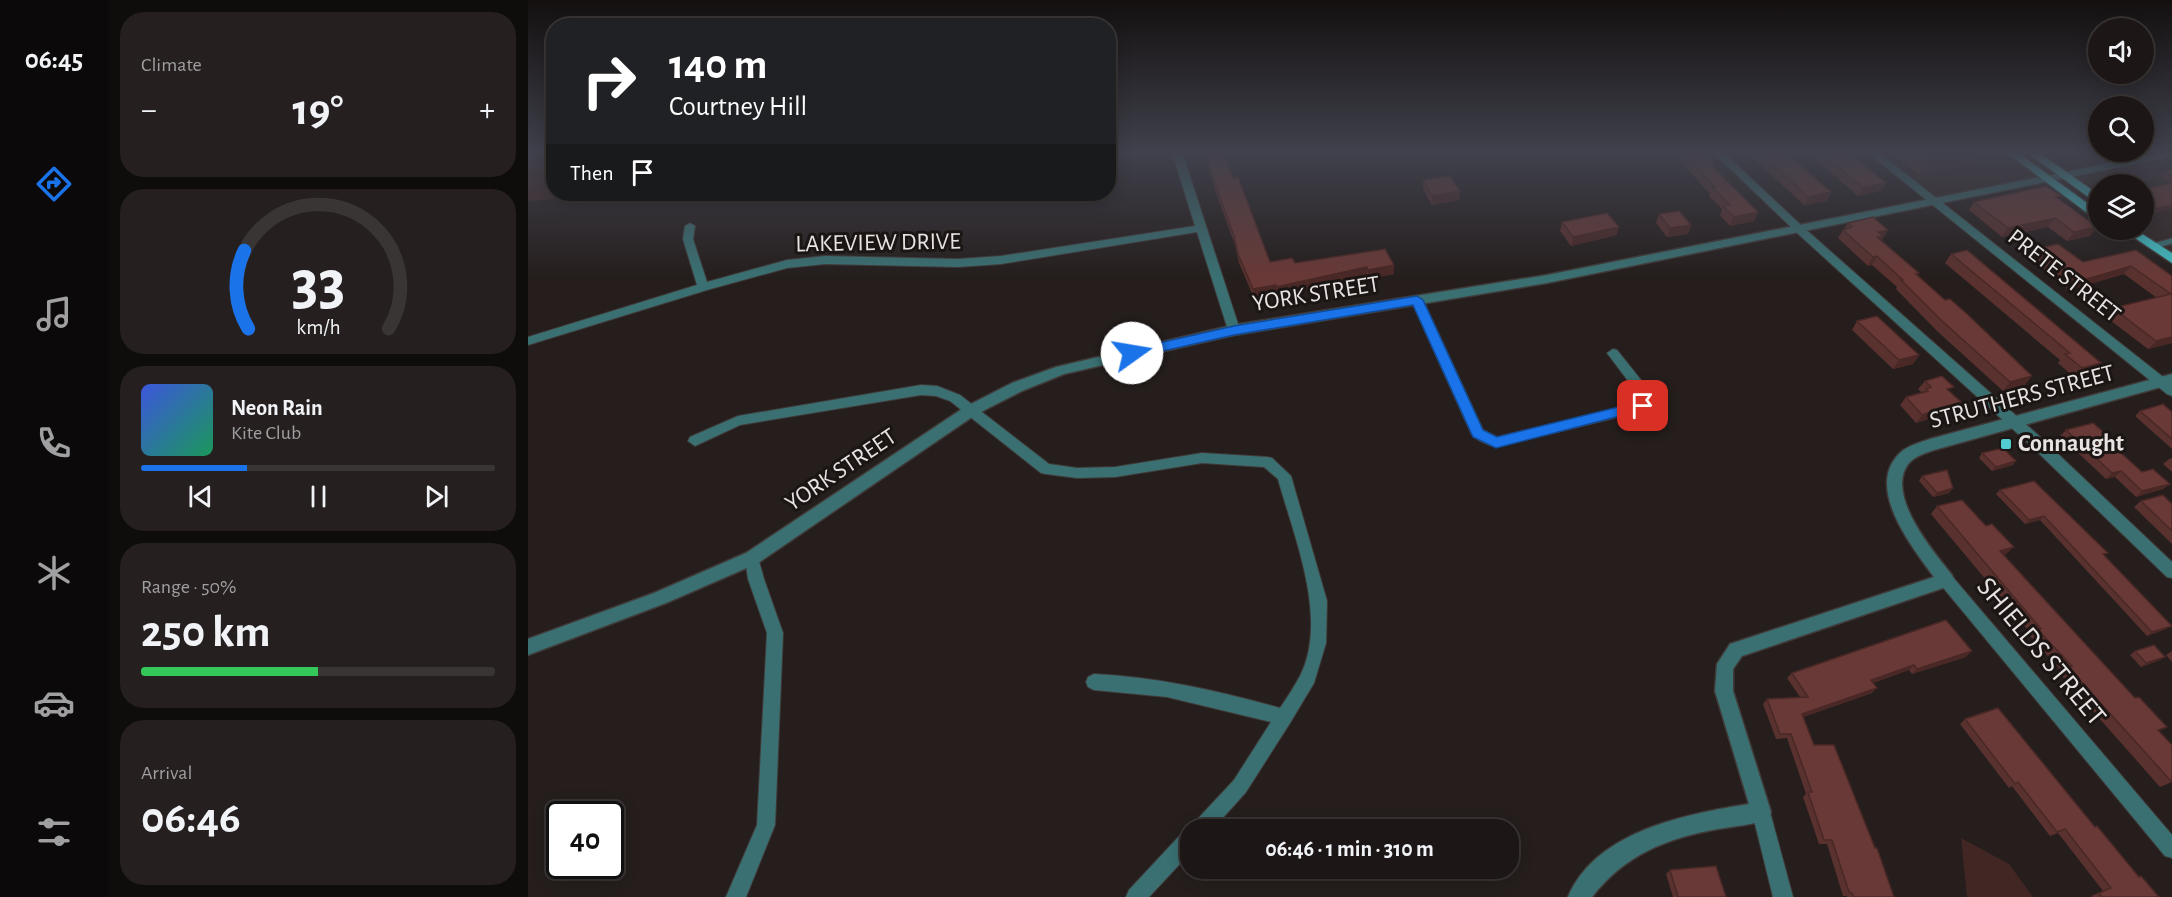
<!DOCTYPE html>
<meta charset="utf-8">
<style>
:root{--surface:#1c1616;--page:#251f1f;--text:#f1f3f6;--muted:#a09fa1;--line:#3a3535;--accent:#1a73e8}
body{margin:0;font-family:"Alegreya Sans",sans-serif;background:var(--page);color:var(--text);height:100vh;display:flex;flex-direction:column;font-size:22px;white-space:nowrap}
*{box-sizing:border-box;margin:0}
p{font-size:20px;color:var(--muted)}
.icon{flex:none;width:33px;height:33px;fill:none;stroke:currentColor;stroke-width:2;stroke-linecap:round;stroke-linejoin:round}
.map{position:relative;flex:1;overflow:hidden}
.drawer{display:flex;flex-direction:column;gap:12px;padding:12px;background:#0f0c0c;width:420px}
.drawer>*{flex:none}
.hud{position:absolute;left:18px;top:18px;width:570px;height:183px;border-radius:24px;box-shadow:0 3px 15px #0003,0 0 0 2px var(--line);background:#202124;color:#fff;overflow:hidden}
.fabs{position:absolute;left:1560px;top:18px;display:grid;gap:12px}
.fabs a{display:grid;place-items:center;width:66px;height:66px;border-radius:50%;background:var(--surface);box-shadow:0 3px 15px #0003,0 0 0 2px var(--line);font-size:30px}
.speed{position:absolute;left:18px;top:801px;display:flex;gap:12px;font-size:30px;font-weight:700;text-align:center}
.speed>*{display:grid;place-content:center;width:78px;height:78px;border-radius:50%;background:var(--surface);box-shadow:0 3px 15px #0003,0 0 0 2px var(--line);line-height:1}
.speed .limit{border:3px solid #111;border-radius:9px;background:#fff;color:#111}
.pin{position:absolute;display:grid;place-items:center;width:51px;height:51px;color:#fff;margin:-26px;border-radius:12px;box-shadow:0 3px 9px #0006}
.me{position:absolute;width:66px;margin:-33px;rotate:77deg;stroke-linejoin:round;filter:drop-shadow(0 0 4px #0008)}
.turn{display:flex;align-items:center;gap:21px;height:126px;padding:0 24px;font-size:27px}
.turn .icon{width:78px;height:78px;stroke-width:2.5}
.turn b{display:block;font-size:42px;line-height:51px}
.then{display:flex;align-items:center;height:57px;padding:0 24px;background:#0003;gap:12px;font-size:22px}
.big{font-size:45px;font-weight:700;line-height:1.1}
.drawer .widget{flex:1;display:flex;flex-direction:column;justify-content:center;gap:9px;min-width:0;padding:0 21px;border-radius:24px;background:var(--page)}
.drawer .dial{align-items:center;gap:0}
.dial svg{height:156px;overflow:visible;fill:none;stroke:var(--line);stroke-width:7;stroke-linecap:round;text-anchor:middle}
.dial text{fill:var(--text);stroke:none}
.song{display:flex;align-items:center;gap:18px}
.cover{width:72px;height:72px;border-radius:9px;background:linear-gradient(135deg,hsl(230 70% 55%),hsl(150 70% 35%))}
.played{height:6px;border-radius:3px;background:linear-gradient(90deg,var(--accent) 30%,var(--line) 30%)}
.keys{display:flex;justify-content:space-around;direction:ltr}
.heat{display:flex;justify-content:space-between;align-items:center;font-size:33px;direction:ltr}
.charge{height:9px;border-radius:4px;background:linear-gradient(90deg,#34c759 50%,var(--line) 0)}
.trip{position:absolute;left:652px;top:819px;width:339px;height:60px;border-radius:24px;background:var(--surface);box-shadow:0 3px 15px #0003,0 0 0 2px var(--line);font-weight:700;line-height:60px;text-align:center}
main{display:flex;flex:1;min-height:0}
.menu{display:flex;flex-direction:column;width:108px;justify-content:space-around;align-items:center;background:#0b0909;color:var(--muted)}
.menu .icon{width:42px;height:42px}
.menu .active{color:var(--accent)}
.menu b{font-size:27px;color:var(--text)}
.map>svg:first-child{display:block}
</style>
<main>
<nav class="menu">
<b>06:45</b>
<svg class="icon active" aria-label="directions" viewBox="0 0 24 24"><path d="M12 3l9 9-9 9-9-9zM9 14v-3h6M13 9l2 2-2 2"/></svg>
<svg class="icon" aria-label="music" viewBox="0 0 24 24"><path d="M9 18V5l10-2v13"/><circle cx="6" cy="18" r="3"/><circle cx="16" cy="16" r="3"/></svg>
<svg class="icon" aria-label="phone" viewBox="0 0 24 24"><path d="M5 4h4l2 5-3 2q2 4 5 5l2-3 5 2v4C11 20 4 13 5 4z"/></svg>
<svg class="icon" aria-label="climate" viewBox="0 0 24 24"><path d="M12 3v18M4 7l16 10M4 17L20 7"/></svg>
<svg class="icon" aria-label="car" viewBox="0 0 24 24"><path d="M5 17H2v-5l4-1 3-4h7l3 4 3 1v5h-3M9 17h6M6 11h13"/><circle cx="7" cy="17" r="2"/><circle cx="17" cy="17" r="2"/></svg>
<svg class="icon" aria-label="filters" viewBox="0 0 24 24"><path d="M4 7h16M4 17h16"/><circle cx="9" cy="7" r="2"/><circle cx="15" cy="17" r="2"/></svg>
</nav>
<section class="drawer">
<div class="widget"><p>Climate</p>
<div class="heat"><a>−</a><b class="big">19°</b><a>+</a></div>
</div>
<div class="widget dial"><svg viewBox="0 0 100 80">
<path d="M14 69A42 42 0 1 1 86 69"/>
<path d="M14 69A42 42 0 0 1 12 29" stroke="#1a73e8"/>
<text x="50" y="56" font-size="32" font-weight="700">33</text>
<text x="50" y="72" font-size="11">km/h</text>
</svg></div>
<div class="widget">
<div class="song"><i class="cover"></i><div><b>Neon Rain</b><p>Kite Club</p></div></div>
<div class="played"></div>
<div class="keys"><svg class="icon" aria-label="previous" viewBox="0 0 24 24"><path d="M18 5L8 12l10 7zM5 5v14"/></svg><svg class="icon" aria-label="pause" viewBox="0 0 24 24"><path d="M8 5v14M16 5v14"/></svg><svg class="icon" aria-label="next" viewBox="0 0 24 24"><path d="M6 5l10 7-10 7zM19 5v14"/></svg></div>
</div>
<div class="widget"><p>Range · 50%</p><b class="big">250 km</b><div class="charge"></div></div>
<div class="widget"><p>Arrival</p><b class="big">06:46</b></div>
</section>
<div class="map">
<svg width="1644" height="897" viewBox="0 0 1644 897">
<rect width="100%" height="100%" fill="#251e1d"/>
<!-- built -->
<path fill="#332625" d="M1351,152h137l32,27 -110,21z
M1644,154v104l-39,-27 11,-1v-46h-46v14l-30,-22z"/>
<!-- green -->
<path fill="#422624" d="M0,152h25l1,42h68l-94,7z
M1433,838l48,26 24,33h-66z"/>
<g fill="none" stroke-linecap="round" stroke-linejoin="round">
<!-- service casing -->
<g stroke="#403a39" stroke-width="8">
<path id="service" d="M1626,246l18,-5"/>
</g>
<!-- minor casing -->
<g stroke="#403a39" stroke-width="2">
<path id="minor" d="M644,152h10l58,178 -2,3 -4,1 -6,-4 -31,-98 -196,32 -43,3 -133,-3 -38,4 -80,22 -179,55v-8l169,-52 -14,-46 2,-13 5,-3 5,3 -2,13 14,43 80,-22 38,-4 133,3 43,-3 194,-30z
M1185,152h10l80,75 235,208 134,127v16l-5,-1 -139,-134 -233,-212z
M1339,152h11l294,232v12l-5,-2z
M1637,152h7v4l-106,22 -5,-3 5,-3z
M889,296l6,4 60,130 14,7 140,-34 1,-9 -31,-41 6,-4 4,1 32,40v16l-6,5 -147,36c-8,-2 -21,-7 -25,-14l-60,-133z
M393,385l16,1 23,9 89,69 28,4 38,-1 87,-14 65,4 5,1 19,18 36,125 -1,42 -12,40 -24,40 -44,69 -34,38h-21v22l-42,45h-23l3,-7 55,-59 6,-2 3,-5 41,-44 37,-58 -104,-25 -73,-7 -6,-3 -2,-5 2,-5 6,-3c64,3 125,17 186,34 7,-10 14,-21 20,-32 29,-57 -6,-139 -22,-197l-14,-12 -62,-4 -87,14 -38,1 -31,-4 -5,-1 -91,-72 -14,-5 -15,-1 -181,30 -45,21 -7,-5 2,-4 48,-21z
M224,552l5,2 7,25 19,54 -8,192 -29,72h-20l31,-72 10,-192 -19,-54 -3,-21 2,-4z
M1418,573l5,2 221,260v23l-7,-2 -224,-271 -3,-5 3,-5z
M1233,803l6,3 3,6 23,85h-20l-21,-85 3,-6z"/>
</g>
<!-- tertiary casing -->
<g stroke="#403a39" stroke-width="3">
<path id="tertiary" d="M1538,172l6,3 -2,2 -523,106 -313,52 -170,39 -42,17 -47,24 -217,148 -92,40 -138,52v-16l126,-46 92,-40 219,-146 47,-24 44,-16 178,-42 313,-50z
M1644,374v10l-238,66c-8,3 -19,6 -25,13 -25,31 24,88 43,112l2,5 -2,5 -210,71 -9,13v22l38,121 -3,7c-15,6 -33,7 -50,10 -51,9 -94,26 -126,68h-24c28,-66 118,-83 181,-93l-34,-113 2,-27 13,-20 204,-67c-22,-30 -70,-90 -34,-124 7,-7 21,-11 30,-14z"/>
</g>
<!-- primary casing -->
<g stroke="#403a39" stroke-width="3">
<path id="primary" d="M1478,152h11l81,59v8l-4,-1z
M1498,152h12l60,42v8l-4,-1z
M1595,230h13l36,23v10z"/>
</g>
<!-- service -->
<use href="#service" stroke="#3a7072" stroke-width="5"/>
<!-- minor -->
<use href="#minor" fill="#3a7072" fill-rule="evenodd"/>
<!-- tertiary -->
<use href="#tertiary" fill="#3a7072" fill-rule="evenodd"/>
<!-- primary -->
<use href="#primary" fill="#42c1c5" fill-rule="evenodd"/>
</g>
<!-- wall -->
<path fill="#59312e" d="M676,152h20l9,26 37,84 124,3v9l-26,5 -1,-3 -90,20 -1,-2 -22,4 -15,-35 -4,-18 -20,-55z
M1144,152h32l10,16 44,44 -4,9 -24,5 -10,-11 2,-6 -13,-13 1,-2z
M1219,152h38l42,49 -23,4z
M1279,152h42l37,31 -5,8 -23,5z
M1363,152h90l-7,12 -56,10z
M1644,170v39l-22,5 -6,-5v-20l27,-6 -10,-6 3,-5z
M895,180l36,20 -27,5 -9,-16z
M1531,199l38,28 -7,9 -23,5 -19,-14 -46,10 -33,-27 5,-8z
M1131,214l32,11 -3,9 -21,3 -11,-14z
M1034,222l55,13 -46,11 -11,-15z
M1320,223l35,16 -3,1 38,35 107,110 -22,6 -67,-61 -40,-41 1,-2 -25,-22 -4,1 -30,-28 5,-8 1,-1z
M1508,249l47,13 53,-12 36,26v67l-24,6 -42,-32 7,-9 44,-10 -33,-24 -58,17v-4l-36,-29z
M1423,254l150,109 -8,9 -19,5 -16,-14 2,-3 -115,-97z
M1329,321l62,34 -6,9 -20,5 -41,-39z
M1397,381l25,11 4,19 -38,12 -16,-18 6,-8 16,-4 -4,-4z
M1612,411l32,1v37l-37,-33z
M1538,430l45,14 31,28 28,12 -7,5 -27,8 -21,-20 -9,2 -46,-43z
M1454,453l34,8 -3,4 -21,6 -13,-13z
M1644,458v14l-9,-8 6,-5z
M1394,476l27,17 -16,4 -14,-16z
M1506,481l71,75 61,73 -19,7 -107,-116 -15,4 -29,-30 4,-4z
M1613,501l31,3v40l-38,-37z
M1409,506l69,48 -2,1 131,143 32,29 -8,4 13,51 -12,5 -100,-113 2,-2 -32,-36 2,-1 -101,-121z
M1607,651l30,6 -5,3 -19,7 -11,-12z
M1644,651v11l-6,-7z
M1438,657l-54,17 -3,-4 -36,13 -1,10 -69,24 11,28 80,152h-47v-1h-4l-16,-52h-8l-16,-47 3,-3 -19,-56 -11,1 -13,-35 4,-5 33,-2 -13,-19 5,-5z
M1437,719l130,108 44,50 20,20h-67l-1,-1 12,-5 -45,-58 -8,3 -38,-50 -3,2 -49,-64z
M1142,870l56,27h-53l-7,-23z"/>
<!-- shaded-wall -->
<path fill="#492826" d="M1402,152h51l-7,12 -56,10z
M1358,183l-5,8 -23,5 5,-8z
M932,191l-1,9 -27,5v-9z
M1303,192l-4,9 -23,4 4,-8z
M1644,205v4l-22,5 4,-5z
M1230,212l-4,9 -24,5 4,-9z
M1527,218l-7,9 -46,10 6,-9z
M1163,225l-3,9 -21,3 3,-9z
M1091,227l-2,8 -46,11 2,-9z
M1569,227l-7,9 -23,5 7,-9z
M1360,230l-5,9h-2l-3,6v-13z
M1349,256l-5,9 -4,1 5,-9z
M866,265v9l-26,5v-9z
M1603,266l-7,8 -58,17 7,-8z
M839,267v9l-90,20 -1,-9z
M748,285v9l-22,4 -1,-9z
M1644,337v6l-24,6 8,-8z
M1391,355l-6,9 -20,5 6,-9z
M1573,363l-8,9 -19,5 8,-9z
M1504,376l-7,9 -22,6 7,-9z
M1433,402l-7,9 -38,12 6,-8z
M1488,461l-3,4 -21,6 4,-4z
M1593,471l-6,6 -9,2 6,-6z
M1642,484l-7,5 -27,8 6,-6z
M1425,488l-4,5 -16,4 4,-4z
M1516,516l-4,4 -15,4 4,-4z
M1486,547l-8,7 -13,4 7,-7z
M1644,626l-6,3 -19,7 5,-4z
M1444,651l-6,6 -54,17 5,-5z
M1637,657l-5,3 -19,7 5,-4z
M1386,665l-5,5 -43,15 5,-5z
M1349,688l-5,5 -74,26 4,-5z"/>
<!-- building -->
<path fill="#683936" stroke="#492826" stroke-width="1.5" d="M677,152h19l9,26 5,-1 32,85 22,-4 3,5 90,-14 9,16 -26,5 -1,-3 -91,20v-2l-23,4 -15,-35 -4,-18 -20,-55z
M1155,152h21l11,13 -3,1 46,46 -24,5 -11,-11 7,-1 -18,-18h3z
M1232,152h25l46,40 -23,5z
M1293,152h28l37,31 -23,5z
M1644,170v7l-8,-5z
M922,176l10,15 -28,5 -9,-16z
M1644,183v22l-18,4 -10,-6v-14z
M1518,186l15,10 -5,1 41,30 -23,5 -19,-14 -47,10 -34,-26z
M1151,211l12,14 -21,3 -11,-14z
M1079,213l12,14 -46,10 -11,-15z
M1345,217l15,13 -10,2 5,4 -6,1 42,36 -3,1 29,26 5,-1 16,14 66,63 -22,6 -68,-61 -41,-41h2l-26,-24 -4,1 -30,-27 9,-3 -4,-4z
M1530,244l25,18 53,-12 36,26v61l-16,4 -43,-33 58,-14 -40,-28 -58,17v-5l-37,-29z
M1439,250l134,113 -19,5 -17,-14 5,-1 -119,-99z
M1349,316l42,39 -20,5 -42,-39z
M1414,376l12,11 -7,2 14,13 -39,13 -16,-18 22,-6 -2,-2 5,-2 -6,-6z
M1635,404l9,8v27l-32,-28z
M1565,423l21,18 -5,1 33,30 11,-3 17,15 -28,7 -21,-20 -9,2 -46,-43z
M1475,448l13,13 -20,6 -14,-14z
M1419,470l6,18 -16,5 -15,-17z
M1506,481l74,72 -5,1 69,72 -20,6 -108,-116 -15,4 -29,-30z
M1635,495l9,9v27l-31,-30z
M1434,500l24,26 6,-2 22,23 -14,4 135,147 4,-1 28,30 -9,3 14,15v36h-1l-103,-114 4,-1 -34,-36 3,-1 -104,-123z
M1418,620l26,31 -55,18 -3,-4 -43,15 6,8 -75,26 12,31h20l41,103h2l17,49h-40l-2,-4 -3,-1 -17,-52h-8l-16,-48h4l-21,-58h-11l-13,-35 41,-2 -16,-24z
M1626,645l11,12 -19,6 -11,-12z
M1470,708l97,119 2,-1 42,51 2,-1 18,21h-57l-3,-4 12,-5 -46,-59 -8,3 -39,-50 -3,2 -50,-65z
M1188,866l10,31h-48l-8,-27z"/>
<!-- sky -->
<linearGradient id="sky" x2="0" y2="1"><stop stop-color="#141010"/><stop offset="0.55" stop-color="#40414c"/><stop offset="1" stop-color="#40414c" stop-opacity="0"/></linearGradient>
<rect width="1644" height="277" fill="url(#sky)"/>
<!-- route -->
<path fill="#1a73e8" stroke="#114b97" stroke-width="1.5" d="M889,296l6,4 60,130 14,7 146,-36 7,5 -7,4 -147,38 -23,-11 -60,-132 -179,30 -102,23 -6,-5 6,-4 102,-23z"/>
<!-- markers -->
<rect fill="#52ccd1" stroke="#1b1514" stroke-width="2" x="1472" y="438" width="12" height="12" rx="3"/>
<g text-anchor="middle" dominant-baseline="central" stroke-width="6" stroke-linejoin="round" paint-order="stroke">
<!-- street labels -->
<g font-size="24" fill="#e8e3e3" stroke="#1b1514">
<text transform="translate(350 243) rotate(-1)">LAKEVIEW DRIVE</text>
<text transform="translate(1536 276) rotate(38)">PRETE STREET</text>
<text transform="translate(788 294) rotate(-9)">YORK STREET</text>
<text transform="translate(1494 397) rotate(-15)">STRUTHERS STREET</text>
<text transform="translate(313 470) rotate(-34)">YORK STREET</text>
</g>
<!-- poi labels -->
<g font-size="24" font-weight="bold" fill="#e8e3e3" stroke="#1b1514" text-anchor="start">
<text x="1490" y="444">Connaught</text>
</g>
<!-- near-street labels -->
<g font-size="28" fill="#e8e3e3" stroke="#1b1514">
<text transform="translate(1513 652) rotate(50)">SHIELDS STREET</text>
</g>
</g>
</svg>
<div class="fabs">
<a><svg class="icon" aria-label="sound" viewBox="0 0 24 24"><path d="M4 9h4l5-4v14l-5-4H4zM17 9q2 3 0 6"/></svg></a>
<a><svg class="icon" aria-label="search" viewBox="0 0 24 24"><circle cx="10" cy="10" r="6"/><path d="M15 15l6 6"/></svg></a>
<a><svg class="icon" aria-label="layers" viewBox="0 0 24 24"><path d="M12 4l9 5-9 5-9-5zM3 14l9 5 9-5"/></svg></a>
</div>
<div class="speed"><div class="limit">40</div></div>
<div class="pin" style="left:1115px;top:406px;background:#d93025"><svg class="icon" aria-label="arrive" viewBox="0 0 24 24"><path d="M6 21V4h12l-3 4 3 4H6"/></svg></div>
<svg class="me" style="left:604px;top:353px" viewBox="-20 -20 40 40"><circle r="19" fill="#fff"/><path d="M0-13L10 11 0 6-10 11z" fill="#1a73e8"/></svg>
<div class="trip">06:46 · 1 min · 310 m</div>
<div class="hud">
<div class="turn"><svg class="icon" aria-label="right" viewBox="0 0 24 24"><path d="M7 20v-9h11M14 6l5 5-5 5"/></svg><div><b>140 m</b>Courtney Hill</div></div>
<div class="then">Then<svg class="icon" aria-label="arrive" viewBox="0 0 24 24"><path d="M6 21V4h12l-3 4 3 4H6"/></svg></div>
</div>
</div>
</main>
